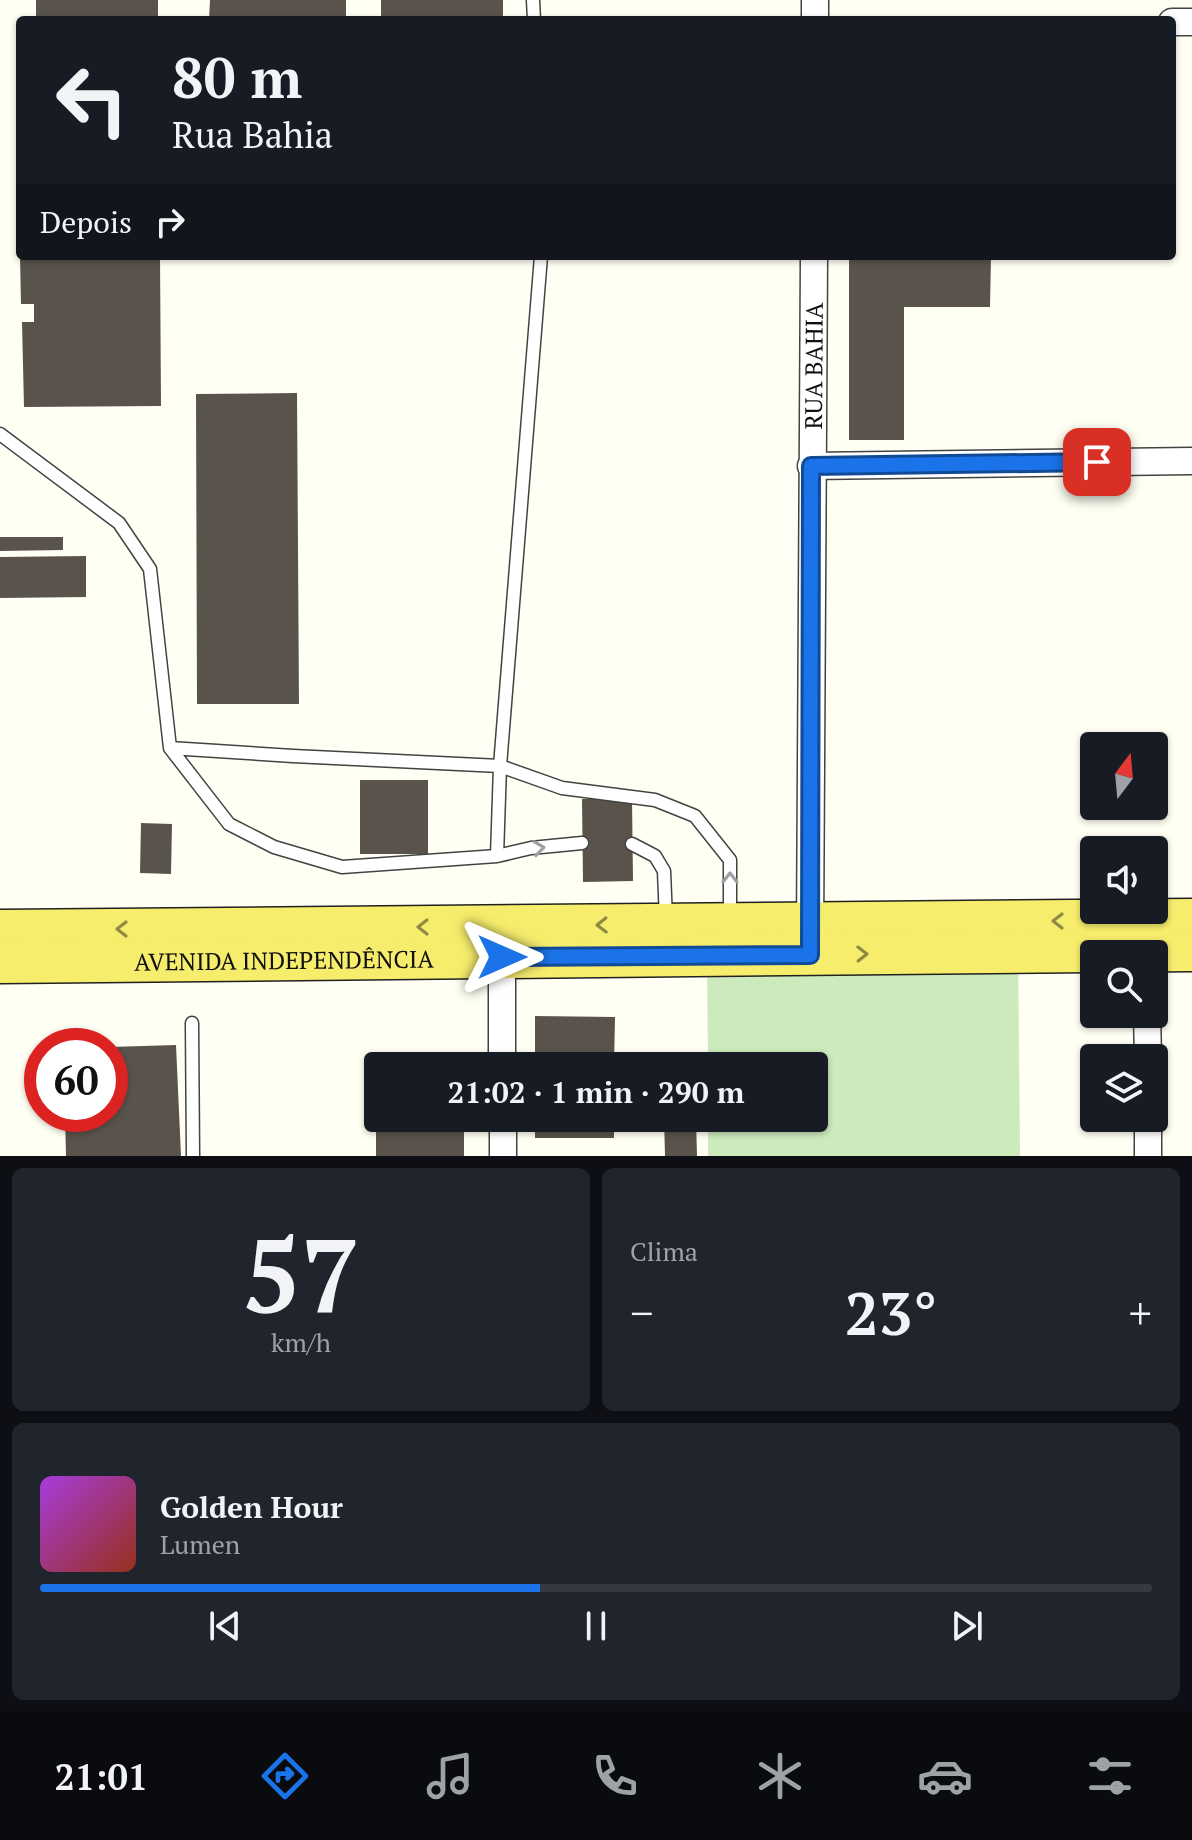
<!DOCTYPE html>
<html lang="pt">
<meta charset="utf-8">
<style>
:root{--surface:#171b24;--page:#20242c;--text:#f1f3f6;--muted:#9ea1a6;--line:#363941;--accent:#1a73e8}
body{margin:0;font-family:"PT Serif",serif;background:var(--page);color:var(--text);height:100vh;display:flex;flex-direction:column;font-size:30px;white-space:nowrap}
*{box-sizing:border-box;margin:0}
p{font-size:26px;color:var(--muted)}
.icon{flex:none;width:44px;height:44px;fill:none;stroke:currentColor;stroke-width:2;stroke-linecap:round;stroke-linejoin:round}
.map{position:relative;height:1156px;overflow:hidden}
.sheet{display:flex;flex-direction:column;gap:12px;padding:12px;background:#0d0f14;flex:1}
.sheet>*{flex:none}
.hud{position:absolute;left:16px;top:16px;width:1160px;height:244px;border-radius:8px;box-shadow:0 2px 6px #0004;background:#171b24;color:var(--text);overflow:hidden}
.needle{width:52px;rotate:16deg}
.buttons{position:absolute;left:1080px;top:732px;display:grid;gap:16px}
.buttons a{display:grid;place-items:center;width:88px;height:88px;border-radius:8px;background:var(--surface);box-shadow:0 2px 6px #0004;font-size:40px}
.speed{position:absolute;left:24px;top:1028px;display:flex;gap:16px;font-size:40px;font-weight:700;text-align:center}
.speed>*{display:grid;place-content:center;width:104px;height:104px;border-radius:50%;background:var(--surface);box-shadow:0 2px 6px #0004;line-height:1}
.speed .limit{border:12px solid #d22;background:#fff;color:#111}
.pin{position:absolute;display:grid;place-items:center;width:68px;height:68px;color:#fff;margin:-34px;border-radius:16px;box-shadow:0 4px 12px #0006}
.me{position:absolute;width:88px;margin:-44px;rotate:90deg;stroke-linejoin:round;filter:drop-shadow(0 0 6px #0008)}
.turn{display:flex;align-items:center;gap:28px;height:168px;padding:0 24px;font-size:36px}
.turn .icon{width:104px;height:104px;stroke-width:2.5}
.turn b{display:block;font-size:56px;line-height:68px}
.then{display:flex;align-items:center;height:76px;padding:0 24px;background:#0003;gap:16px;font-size:30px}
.big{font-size:60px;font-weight:600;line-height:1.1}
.sheet .tile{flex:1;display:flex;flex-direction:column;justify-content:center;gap:12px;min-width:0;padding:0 28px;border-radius:12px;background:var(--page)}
.sheet .dial{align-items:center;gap:0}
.dial b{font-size:104px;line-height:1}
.song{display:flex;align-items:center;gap:24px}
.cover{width:96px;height:96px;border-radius:12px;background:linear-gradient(135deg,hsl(280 70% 55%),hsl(10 70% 35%))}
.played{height:8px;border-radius:4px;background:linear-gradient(90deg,var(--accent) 45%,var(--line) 45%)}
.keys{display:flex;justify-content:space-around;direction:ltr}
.heat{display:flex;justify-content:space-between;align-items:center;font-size:44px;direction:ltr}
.sheet .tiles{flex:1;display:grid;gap:12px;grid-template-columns:1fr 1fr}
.tile:last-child{grid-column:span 2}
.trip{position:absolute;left:364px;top:1052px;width:464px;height:80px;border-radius:8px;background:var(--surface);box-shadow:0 2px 6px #0004;font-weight:600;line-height:80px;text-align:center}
.tabs{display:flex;height:128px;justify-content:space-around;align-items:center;background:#090b0e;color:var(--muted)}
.tabs .icon{width:56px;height:56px}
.tabs .active{color:var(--accent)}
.tabs b{font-size:36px;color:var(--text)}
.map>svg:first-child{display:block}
</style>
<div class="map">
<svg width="1192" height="1156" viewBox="0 0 1192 1156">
<rect width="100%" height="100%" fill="#fffff3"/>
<!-- green -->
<path fill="#cceabc" d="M1018,952l2,204h-312v-38h106v-52h-106l-1,-110z"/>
<!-- building -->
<path fill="#59534c" d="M36,0h122v20h-122z
M210,0h136v20h-137z
M381,0h122v20h-122z
M160,256l1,150 -137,1 -2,-85h12v-18h-13l-1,-47z
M849,256h142l-1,51h-86v133h-55z
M297,393l2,311h-102l-1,-310z
M0,537h63v13l-63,1z
M86,556v41l-86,1v-41z
M360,780h68v74h-68z
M582,799h50l1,82 -50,1z
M141,823l31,1 -1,50 -31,-1z
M535,1016l80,1 -1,49h-79z
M176,1045l5,111h-115l-1,-42h45v-67z
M376,1060h87l1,6h-88z
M376,1118h88v38h-88z
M535,1118h79v20h-79z
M664,1118h32l1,38h-32z"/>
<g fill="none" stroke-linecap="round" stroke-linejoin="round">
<!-- lane casing -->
<g stroke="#434343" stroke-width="15">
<path id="lane" d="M533,0l1,20
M0,434l119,89 31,46 20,179 59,76 45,23 68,20 155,-11 34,-8 51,-5
M170,748l123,8 207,10 62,22 93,12 40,16 35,44v60
M632,844l23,12 9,15 2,49
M497,856l3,-90 41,-510
M192,1023l1,133"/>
</g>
<!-- street casing -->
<g stroke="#434343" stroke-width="29">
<g id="street">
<path d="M815,20v-20"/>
<path d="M1172,22h20"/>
<path d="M811,466l381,-5"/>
<path id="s1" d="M810,936l4,-680"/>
<path d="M502,942v124"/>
<path d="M1147,1014l1,44"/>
<path d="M503,1118v38"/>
<path d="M1148,1118v38"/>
</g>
</g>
<!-- primary casing -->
<g stroke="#212121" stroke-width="43">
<g id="primary">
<path d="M0,930l1192,-11"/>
<path id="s2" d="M0,963l1192,-12"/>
</g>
</g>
<!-- lane -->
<use href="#lane" stroke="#fff" stroke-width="12"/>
<!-- street -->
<use href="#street" stroke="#fff" stroke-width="26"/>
<!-- primary -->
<use href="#primary" stroke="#f6ed6c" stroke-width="40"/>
</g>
<!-- one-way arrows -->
<defs><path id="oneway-chevron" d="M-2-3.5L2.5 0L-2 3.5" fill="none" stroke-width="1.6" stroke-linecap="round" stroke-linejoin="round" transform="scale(2)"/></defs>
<g stroke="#9f9f9f">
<use href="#oneway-chevron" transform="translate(539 848) rotate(-8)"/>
<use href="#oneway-chevron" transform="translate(730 878) rotate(-90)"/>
</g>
<g stroke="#8e8a43">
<use href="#oneway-chevron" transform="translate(1058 921) rotate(180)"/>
<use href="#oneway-chevron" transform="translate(602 925) rotate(179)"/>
<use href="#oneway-chevron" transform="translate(423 927) rotate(-180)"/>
<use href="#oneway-chevron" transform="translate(122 929) rotate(180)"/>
<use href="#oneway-chevron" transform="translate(862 954) rotate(-1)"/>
</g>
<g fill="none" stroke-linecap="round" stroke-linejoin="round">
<!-- route casing -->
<g stroke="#114b97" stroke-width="20">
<path id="route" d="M502,957l308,-2 1,-489 286,-4"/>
</g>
<!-- route -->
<use href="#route" stroke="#1a73e8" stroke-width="14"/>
</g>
<g text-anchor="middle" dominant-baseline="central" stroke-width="8" stroke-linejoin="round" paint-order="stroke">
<!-- street labels -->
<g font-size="24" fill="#101010" stroke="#fff">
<text stroke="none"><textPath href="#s1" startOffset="570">RUA BAHIA</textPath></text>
<text stroke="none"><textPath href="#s2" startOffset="284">AVENIDA INDEPENDÊNCIA</textPath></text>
</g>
</g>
</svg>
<div class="buttons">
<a><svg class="needle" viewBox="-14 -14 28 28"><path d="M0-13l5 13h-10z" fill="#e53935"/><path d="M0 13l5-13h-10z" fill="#9ea1a6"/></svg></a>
<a><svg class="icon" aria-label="sound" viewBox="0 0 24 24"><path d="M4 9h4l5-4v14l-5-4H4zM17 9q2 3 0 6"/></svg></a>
<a><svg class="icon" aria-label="search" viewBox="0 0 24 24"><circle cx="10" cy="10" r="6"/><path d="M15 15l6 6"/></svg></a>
<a><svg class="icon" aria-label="layers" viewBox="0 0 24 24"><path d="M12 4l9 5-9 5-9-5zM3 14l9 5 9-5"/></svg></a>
</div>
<div class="speed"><div class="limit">60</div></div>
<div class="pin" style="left:1097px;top:462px;background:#d93025"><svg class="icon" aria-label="arrive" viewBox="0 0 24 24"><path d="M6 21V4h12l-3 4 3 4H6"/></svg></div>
<svg class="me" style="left:502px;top:957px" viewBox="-20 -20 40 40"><path d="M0-17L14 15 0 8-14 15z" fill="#1a73e8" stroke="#fff" stroke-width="4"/></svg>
<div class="trip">21:02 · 1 min · 290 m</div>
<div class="hud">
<div class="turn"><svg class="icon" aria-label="left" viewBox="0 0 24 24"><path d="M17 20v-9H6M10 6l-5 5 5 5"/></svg><div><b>80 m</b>Rua Bahia</div></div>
<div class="then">Depois<svg class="icon" aria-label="right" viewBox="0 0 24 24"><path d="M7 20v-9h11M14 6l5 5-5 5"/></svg></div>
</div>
</div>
<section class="sheet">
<div class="tiles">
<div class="tile dial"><b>57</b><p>km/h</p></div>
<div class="tile"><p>Clima</p>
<div class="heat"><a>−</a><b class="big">23°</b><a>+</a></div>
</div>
<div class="tile">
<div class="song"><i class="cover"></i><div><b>Golden Hour</b><p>Lumen</p></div></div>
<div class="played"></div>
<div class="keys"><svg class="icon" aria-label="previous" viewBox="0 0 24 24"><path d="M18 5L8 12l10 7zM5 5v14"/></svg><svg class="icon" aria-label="pause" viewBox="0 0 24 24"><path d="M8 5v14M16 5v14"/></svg><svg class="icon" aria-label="next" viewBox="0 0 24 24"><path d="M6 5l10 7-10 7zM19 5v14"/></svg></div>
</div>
</div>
</section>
<nav class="tabs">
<b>21:01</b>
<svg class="icon active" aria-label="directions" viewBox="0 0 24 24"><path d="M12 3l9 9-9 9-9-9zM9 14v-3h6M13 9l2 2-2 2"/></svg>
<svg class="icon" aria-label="music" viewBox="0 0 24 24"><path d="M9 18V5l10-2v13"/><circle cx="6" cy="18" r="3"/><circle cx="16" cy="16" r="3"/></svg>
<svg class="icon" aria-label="phone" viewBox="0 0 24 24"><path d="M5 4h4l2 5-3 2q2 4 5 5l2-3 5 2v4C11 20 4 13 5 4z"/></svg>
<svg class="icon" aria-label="climate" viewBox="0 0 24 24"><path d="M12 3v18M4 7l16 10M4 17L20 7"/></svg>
<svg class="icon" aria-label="car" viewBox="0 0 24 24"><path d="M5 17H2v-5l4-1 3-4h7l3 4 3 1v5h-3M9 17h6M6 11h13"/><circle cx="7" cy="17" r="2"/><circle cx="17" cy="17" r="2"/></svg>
<svg class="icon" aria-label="filters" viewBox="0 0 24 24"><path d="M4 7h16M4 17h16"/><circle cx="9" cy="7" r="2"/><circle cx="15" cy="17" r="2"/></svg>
</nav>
